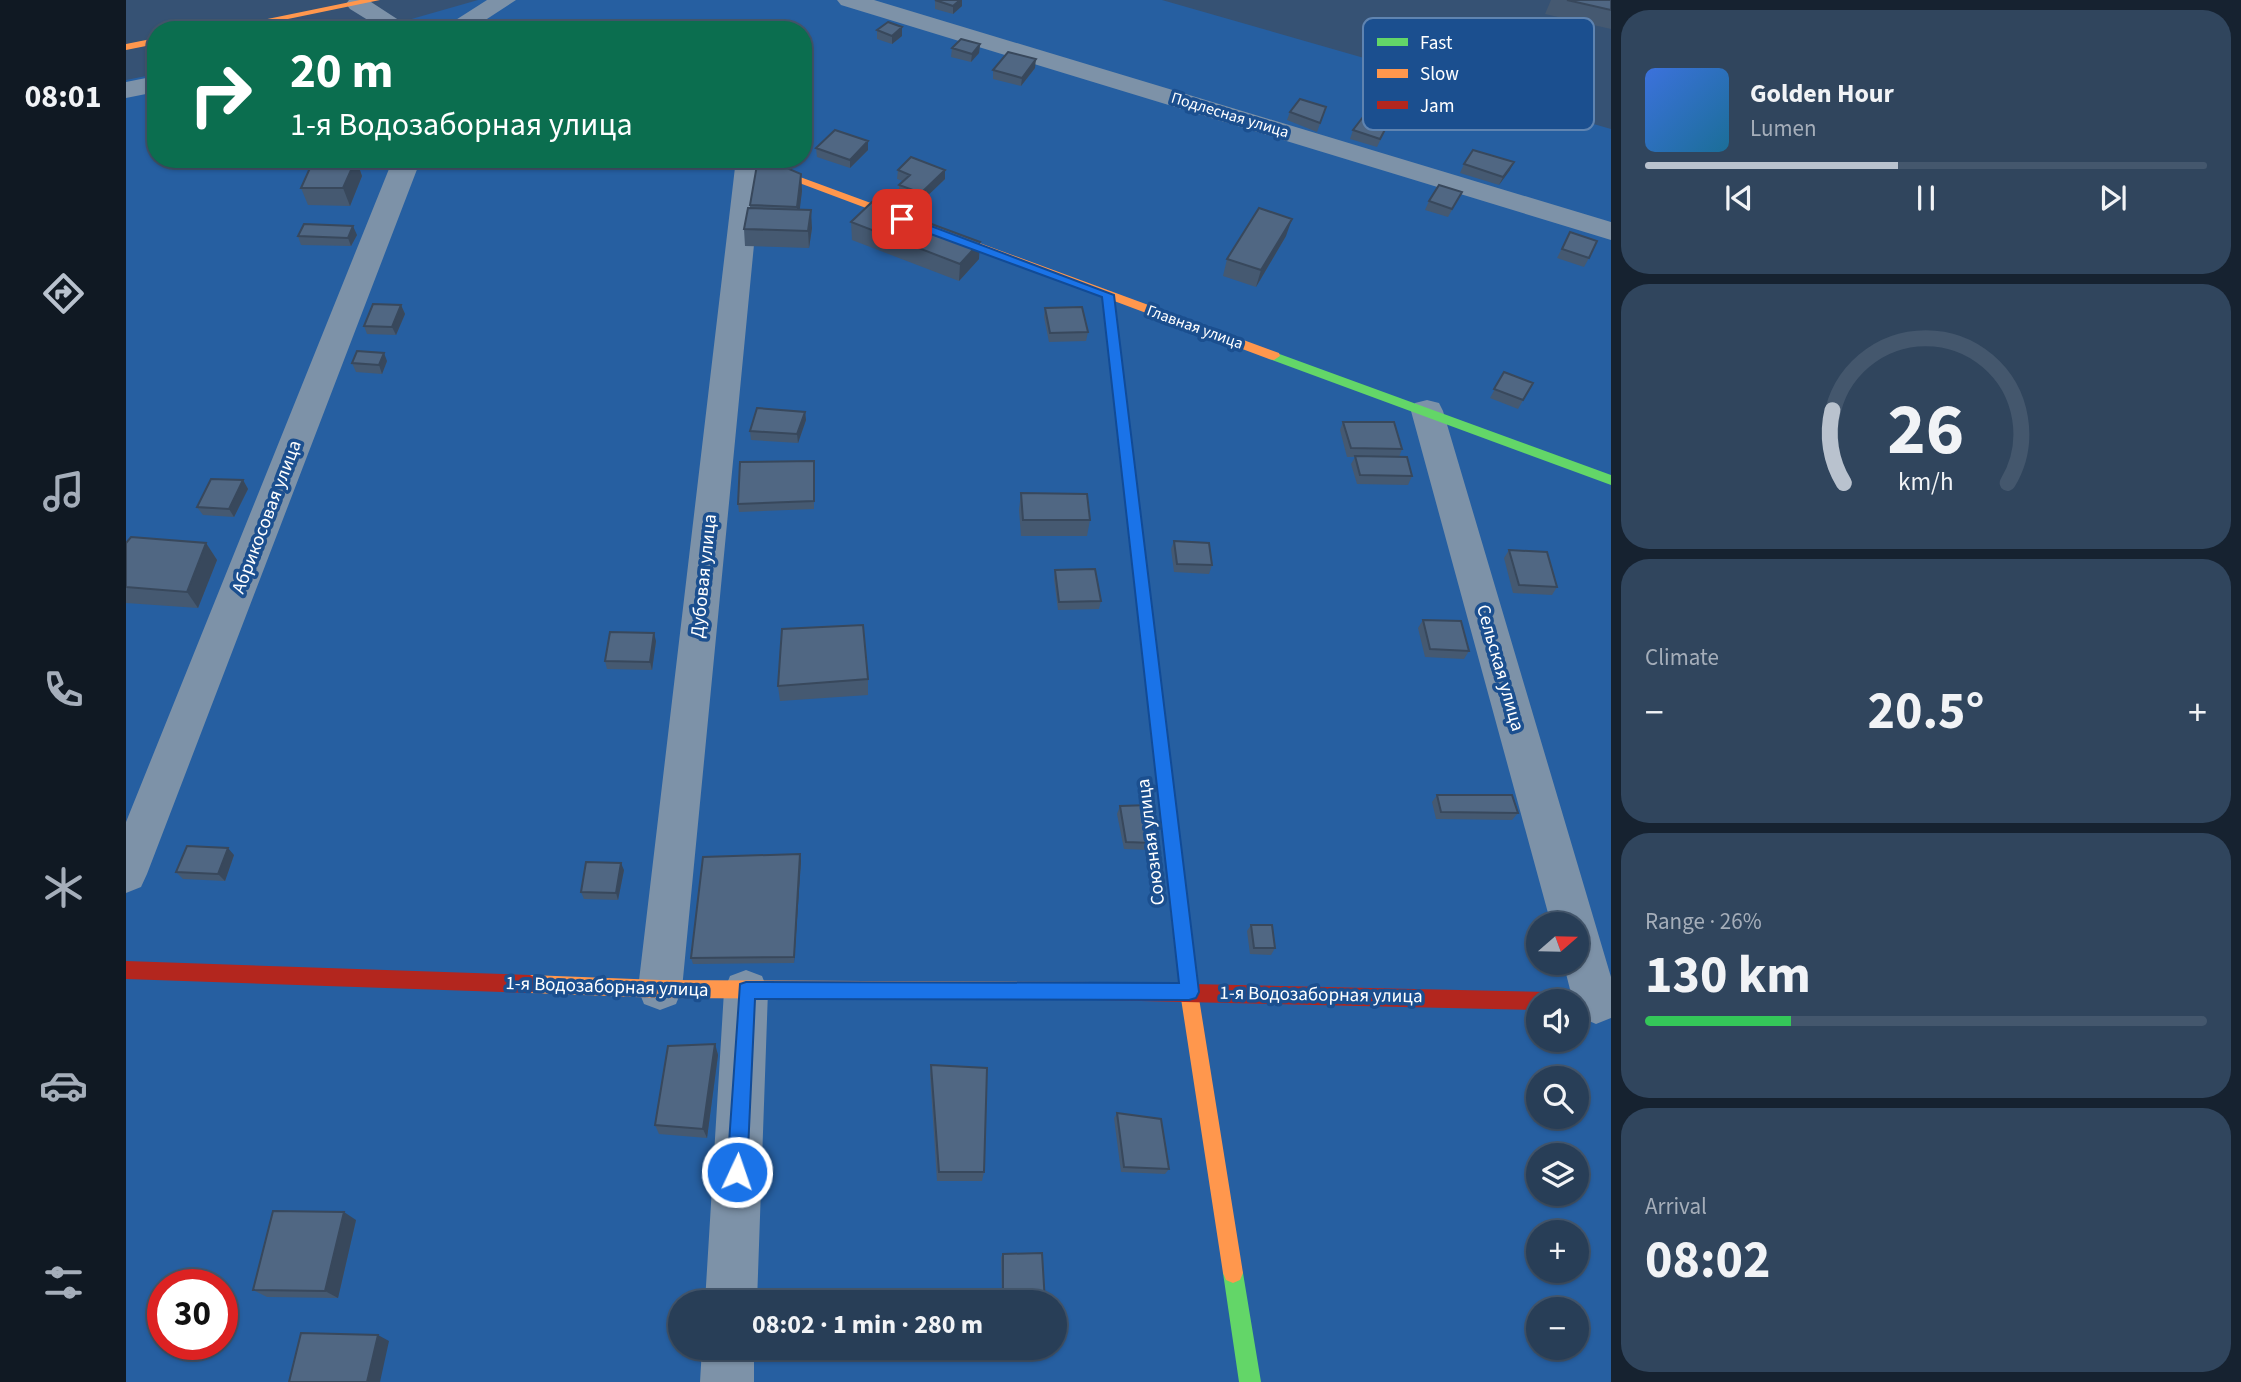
<!DOCTYPE html>
<meta charset="utf-8">
<style>
:root{--surface:#283e57;--page:#30455d;--text:#f1f3f6;--muted:#a5aeba;--line:#44576d;--accent:#b9c2ce}
body{margin:0;font-family:"Source Sans 3",sans-serif;background:var(--page);color:var(--text);height:100vh;display:flex;flex-direction:column;font-size:26px;white-space:nowrap}
*{box-sizing:border-box;margin:0}
p{font-size:23px;color:var(--muted)}
.icon{flex:none;width:38px;height:38px;fill:none;stroke:currentColor;stroke-width:2;stroke-linecap:round;stroke-linejoin:round}
.map{position:relative;flex:1;overflow:hidden}
.panel{display:flex;flex-direction:column;gap:10px;padding:10px;background:#162230;width:630px}
.panel>*{flex:none}
.top-card{position:absolute;left:21px;top:21px;width:665px;height:147px;border-radius:28px;box-shadow:0 2px 5px #0004,0 0 0 2px var(--line);background:#0b6e4f;color:#fff;overflow:hidden}
.needle{width:46px;rotate:70deg}
.fabs{position:absolute;left:1400px;top:912px;display:grid;gap:14px}
.fabs a{display:grid;place-items:center;width:63px;height:63px;border-radius:50%;background:var(--surface);box-shadow:0 2px 5px #0004,0 0 0 2px var(--line);font-size:35px}
.speed{position:absolute;left:21px;top:1269px;display:flex;gap:14px;font-size:35px;font-weight:700;text-align:center}
.speed>*{display:grid;place-content:center;width:91px;height:91px;border-radius:50%;background:var(--surface);box-shadow:0 2px 5px #0004,0 0 0 2px var(--line);line-height:1}
.speed .limit{border:10px solid #d22;background:#fff;color:#111}
.pin{position:absolute;display:grid;place-items:center;width:60px;height:60px;color:#fff;margin:-30px;border-radius:14px;box-shadow:0 4px 10px #0006}
.me{position:absolute;width:77px;margin:-38px;rotate:3deg;stroke-linejoin:round;filter:drop-shadow(0 0 5px #0008)}
.turn{display:flex;align-items:center;gap:24px;height:147px;padding:0 28px;font-size:32px}
.turn .icon{width:91px;height:91px;stroke-width:2.5}
.turn b{display:block;font-size:49px;line-height:60px}
.big{font-size:52px;font-weight:700;line-height:1.1}
.panel .tile{flex:1;display:flex;flex-direction:column;justify-content:center;gap:10px;min-width:0;padding:0 24px;border-radius:28px;background:var(--page)}
.panel .dial{align-items:center;gap:0}
.dial svg{height:182px;overflow:visible;fill:none;stroke:var(--line);stroke-width:7;stroke-linecap:round;text-anchor:middle}
.dial text{fill:var(--text);stroke:none}
.song{display:flex;align-items:center;gap:21px}
.cover{width:84px;height:84px;border-radius:10px;background:linear-gradient(135deg,hsl(220 70% 55%),hsl(200 70% 35%))}
.played{height:7px;border-radius:4px;background:linear-gradient(90deg,var(--accent) 45%,var(--line) 45%)}
.keys{display:flex;justify-content:space-around;direction:ltr}
.heat{display:flex;justify-content:space-between;align-items:center;font-size:38px;direction:ltr}
.charge{height:10px;border-radius:5px;background:linear-gradient(90deg,#34c759 26%,var(--line) 0)}
.trip{position:absolute;left:542px;top:1290px;width:399px;height:70px;border-radius:35px;background:var(--surface);box-shadow:0 2px 5px #0004,0 0 0 2px var(--line);font-weight:700;line-height:70px;text-align:center}
main{display:flex;flex:1;min-height:0}
.tabs{display:flex;flex-direction:column;width:126px;justify-content:space-around;align-items:center;background:#101923;color:var(--muted)}
.tabs .icon{width:49px;height:49px}
.tabs .selected{color:var(--accent)}
.tabs b{font-size:32px;color:var(--text)}
.map>svg:first-child{display:block}
</style>
<main>
<nav class="tabs">
<b>08:01</b>
<svg class="icon selected" aria-label="directions" viewBox="0 0 24 24"><path d="M12 3l9 9-9 9-9-9zM9 14v-3h6M13 9l2 2-2 2"/></svg>
<svg class="icon" aria-label="music" viewBox="0 0 24 24"><path d="M9 18V5l10-2v13"/><circle cx="6" cy="18" r="3"/><circle cx="16" cy="16" r="3"/></svg>
<svg class="icon" aria-label="phone" viewBox="0 0 24 24"><path d="M5 4h4l2 5-3 2q2 4 5 5l2-3 5 2v4C11 20 4 13 5 4z"/></svg>
<svg class="icon" aria-label="climate" viewBox="0 0 24 24"><path d="M12 3v18M4 7l16 10M4 17L20 7"/></svg>
<svg class="icon" aria-label="car" viewBox="0 0 24 24"><path d="M5 17H2v-5l4-1 3-4h7l3 4 3 1v5h-3M9 17h6M6 11h13"/><circle cx="7" cy="17" r="2"/><circle cx="17" cy="17" r="2"/></svg>
<svg class="icon" aria-label="filters" viewBox="0 0 24 24"><path d="M4 7h16M4 17h16"/><circle cx="9" cy="7" r="2"/><circle cx="15" cy="17" r="2"/></svg>
</nav>
<div class="map">
<svg width="1485" height="1382" viewBox="0 0 1485 1382">
<rect width="100%" height="100%" fill="#365274"/>
<!-- green -->
<path fill="#265fa1" fill-rule="evenodd" d="M352,0h684l449,129v1253h-1485v-1302l30,-6v85h647v-129h-430zM1412,924h39v38h-39zM1412,1001h39v39h-39zM1412,1078h39v38h-39zM1412,1155h39v39h-39zM1412,1232h39v38h-39zM37,1284h59v60h-59zM555,1302h374v46h-374zM1412,1309h39v39h-39z"/>
<g fill="none" stroke-linecap="round" stroke-linejoin="round">
<!-- street -->
<path fill="#7d92a8" fill-rule="evenodd" d="M223,0h19l46,30h-30l-34,-21 -4,-5z
M361,0h29l-46,30h-30z
M711,0h37l737,222v18l-770,-235z
M30,76v16l-30,6v-16z
M267,159h28l-274,715 -6,13 -15,6v-71z
M610,159h24l2,3 -80,827 -6,15 -16,6 -16,-6 -6,-15z
M1301,400l12,3 4,8 168,566v41l-15,6 -16,-7 -3,-16h-4l-10,-39h14v-38h-26l-140,-513 4,-8z
M620,970l16,6 6,15 -11,311h-52l19,-311 6,-15z
M576,1348h52v34h-54z"/>
<!-- fast -->
<path fill="#63d668" fill-rule="evenodd" d="M982,291l6,4 36,304 -7,6 -7,-6 -34,-304z
M1148,352l337,123v10l-342,-126 -1,-3z
M1107,1263l7,3 3,7 18,109h-22l-16,-109 3,-7z"/>
<!-- slow -->
<path fill="#ff974d" fill-rule="evenodd" d="M234,0h20l-145,30h-22z
M30,38v6l-30,6v-6z
M609,159h16l528,194 1,3 -6,4 -5,-1z
M1051,881l6,2 3,6 12,103 45,281 -3,7 -7,3 -7,-3 -3,-7 -43,-281 -12,-103 3,-6z
M404,975l130,5 438,2 6,3 3,6 -3,6 -6,3 -438,-2 -130,-5 -6,-3 -3,-6 3,-6z"/>
<!-- jam -->
<path fill="#b3261e" fill-rule="evenodd" d="M1017,593l7,6 36,290 -3,6 -6,2 -6,-2 -3,-6 -32,-290z
M0,961l404,14 6,3 3,6 -3,6 -6,3 -404,-14z
M972,982l453,10 7,3 2,6h-22v9l-440,-10 -6,-3 -3,-6 3,-6z"/>
</g>
<!-- wall -->
<path fill="#455971" d="M809,0h27v6l-9,8 -18,-5z
M1425,0h60v29l-66,-15z
M776,27v9l-10,8 -15,-5v-9z
M854,44l-1,9 -8,9 -20,-5 1,-9z
M909,68l-14,18 -28,-7v-9z
M1200,107l-9,25 -30,-12 3,-8z
M1263,122l-12,25 -27,-8 3,-9z
M690,148l52,2 -18,18 -33,-11z
M230,159l6,17 -12,30 -42,-1 -7,-17z
M1338,164l46,6 -11,15 -39,-12z
M772,170l47,9 -24,23 -22,-8v-9l4,-4 -6,-2z
M675,174l1,17 -3,19 13,18 -3,20 -64,-2 -1,-17 6,-21v-3z
M1336,192l-14,25 -23,-7 4,-9z
M725,222l128,37 -20,22 -107,-41z
M1444,232l19,26 -5,9 -27,-9z
M231,235l-6,11 -50,-1 -3,-9z
M1160,236l-30,51 -33,-11 4,-17z
M275,305l4,9 -9,21 -29,-1 -3,-8z
M919,308l43,24 -2,9 -37,1 -5,-25z
M261,361l-5,13 -26,-2 -4,-9z
M1378,372l29,11 -15,26 -28,-11z
M679,412l1,8 -8,23 -47,-3 -1,-9z
M1217,422l59,27 -3,8 13,19 -4,9 -51,-1 -6,-20 4,-7h-8l-7,-27z
M688,469v40l-75,3 -1,-8z
M117,480l5,9 -14,28 -31,-2 -6,-8z
M895,493l69,27 -3,16h-66l-2,-26z
M1048,541l38,24 -3,9 -35,-2 -3,-23z
M0,543h80l11,17 -19,48 -72,-5z
M1383,550l48,37 -5,8 -39,-2 -9,-35z
M929,570l46,31 -2,8 -41,1 -4,-31z
M1297,620l46,31 -5,8 -39,-2 -7,-29z
M530,641l-4,29 -45,-1 -2,-8z
M742,679v16l-88,6 -2,-15z
M1311,795l81,18 -6,7 -76,-1 -4,-17z
M994,806l33,37 -3,7 -26,-1 -7,-35z
M674,854l1,7 -7,102 -101,1 -2,-6z
M108,855l-9,26 -42,-2 -7,-7z
M498,870l-6,30 -34,-1 -3,-7z
M1125,925l24,23 -4,7 -21,-1 -3,-23z
M589,1044l3,11 -11,83 -48,-4 -4,-9z
M805,1065l53,107 -2,9h-45l-7,-106z
M991,1113l52,56 -4,5 -44,-2 -7,-54z
M230,1220l-18,78 -71,-1 -14,-7z
M877,1254l42,48h-43l-1,-45z"/>
<!-- shaded-wall -->
<path fill="#38485c" d="M834,0h2v6l-9,8v-8z
M776,27v9l-10,8v-8z
M854,44l-1,9 -8,9 1,-8z
M910,59l-1,9 -14,18 1,-8z
M742,141v9l-18,18v-8z
M230,159l6,17 -12,30 -7,-18z
M1388,162l-4,8 -11,15 4,-8z
M819,170v9l-24,23v-9z
M675,174l1,17 -4,33 -1,-17z
M685,210l1,18 -3,20 -1,-17z
M1166,219l-6,17 -30,51 5,-17z
M227,226l4,9 -6,11 -3,-8z
M854,242l-1,17 -20,22 1,-17z
M275,305l4,9 -9,21 -4,-8z
M258,353l3,8 -5,13 -3,-9z
M679,412l1,8 -8,23 -1,-9z
M117,480l5,9 -14,28 -5,-8z
M80,543l11,17 -19,48 -11,-16z
M528,633l2,8 -4,29 -2,-8z
M102,848l6,7 -9,26 -7,-7z
M674,854l1,7 -7,102v-6z
M495,863l3,7 -6,30 -2,-7z
M589,1044l3,11 -11,83 -4,-9z
M218,1212l12,8 -18,78 -13,-7z
M252,1335l11,6 -9,41h-13z"/>
<!-- building -->
<path fill="#506783" stroke="#38485c" stroke-width="2" d="M809,0h25l-7,6z
M1441,0h44v10z
M762,22l14,5 -10,9 -15,-6z
M835,39l19,5 -8,10 -20,-6z
M882,52l28,7 -14,19 -29,-8z
M1174,99l26,8 -6,16 -30,-11z
M1237,117l26,5 -9,17 -27,-9z
M709,130l33,11 -18,19 -34,-12z
M1347,150l41,12 -11,15 -39,-13z
M785,157l34,13 -24,23 -22,-8 11,-10 -12,-5z
M188,159h42l-13,29h-42z
M632,159h8l35,15 -4,33 -47,-2z
M1313,185l23,7 -10,17 -23,-8z
M746,202l108,40 -20,22 -109,-42z
M622,208l63,2 -3,21 -64,-2z
M1133,208l33,11 -31,51 -34,-11z
M178,224l49,2 -5,12 -50,-2z
M1444,232l27,9 -8,17 -27,-9z
M247,304l28,1 -9,22 -28,-1z
M956,307l6,25 -38,1 -5,-25z
M231,351l27,2 -5,12 -27,-2z
M1378,372l29,11 -10,17 -29,-11z
M631,408l48,4 -8,22 -47,-3z
M1217,422h51l8,27 -51,-1z
M1229,456l52,1 5,19 -52,-1z
M688,461v40l-76,3 2,-42z
M85,479l32,1 -14,29 -32,-2z
M895,493l66,1 3,26h-67z
M5,537l75,6 -19,49 -61,-5v-44z
M1048,541l35,2 3,22 -35,-1z
M1383,550l38,2 10,35 -38,-2z
M969,569l6,32 -42,1 -4,-32z
M1297,620l38,1 8,30 -39,-2z
M737,625l5,54 -90,7 4,-57z
M484,632l44,1 -4,29 -45,-1z
M1311,795h75l6,18 -77,-1z
M1024,805l3,38 -27,-1 -6,-36z
M61,846l41,2 -10,26 -42,-2z
M674,854l-6,103 -103,1 12,-101z
M460,862l35,1 -5,30 -35,-1z
M1125,925h21l3,23h-21z
M589,1044l-12,85 -48,-4 13,-79z
M805,1065l56,3 -3,104h-45z
M991,1113l44,6 8,50 -45,-2z
M147,1211l71,1 -19,79 -72,-1z
M916,1253l3,49h-42v-48z
M175,1333l77,2 -11,47h-78z"/>
<!-- route -->
<path fill="#1a73e8" stroke="#114b97" stroke-width="2" d="M772,217h9l207,78 85,697 -3,6 -7,2 -434,-1 -8,173 -3,7 -7,3 -7,-3 -3,-7 13,-188 6,-2 433,1 -77,-686 -204,-75z"/>
<g text-anchor="middle" dominant-baseline="central" stroke-width="7" stroke-linejoin="round" paint-order="stroke">
<!-- far-street labels -->
<g font-size="16" fill="#fff" stroke="#1b4f8f">
<text transform="translate(1104 115) rotate(17)">Подлесная улица</text>
<text transform="translate(1069 327) rotate(20)">Главная улица</text>
</g>
<!-- street labels -->
<g font-size="19" fill="#fff" stroke="#1b4f8f">
<text transform="translate(141 517) rotate(-69)">Абрикосовая улица</text>
<text transform="translate(578 576) rotate(-84)">Дубовая улица</text>
<text transform="translate(1374 668) rotate(74)">Сельская улица</text>
<text transform="translate(1025 842) rotate(-97)">Союзная улица</text>
<text transform="translate(481 987) rotate(2)">1-я Водозаборная улица</text>
<text transform="translate(1195 995) rotate(1)">1-я Водозаборная улица</text>
</g>
</g>
<!-- legend -->
<rect x="1237" y="18" width="231" height="112" rx="10" fill="#1b4f8f" stroke="#5f84b1" stroke-width="2"/>
<rect x="1251" y="38" width="31" height="8" fill="#63d668"/>
<rect x="1251" y="69" width="31" height="9" fill="#ff974d"/>
<rect x="1251" y="101" width="31" height="8" fill="#b3261e"/>
<g font-size="19" fill="#fff">
<text x="1294" y="49">Fast</text>
<text x="1294" y="80">Slow</text>
<text x="1294" y="112">Jam</text>
</g>
</svg>
<div class="fabs">
<a><svg class="needle" viewBox="-14 -14 28 28"><path d="M0-13l5 13h-10z" fill="#e53935"/><path d="M0 13l5-13h-10z" fill="#a5aeba"/></svg></a>
<a><svg class="icon" aria-label="sound" viewBox="0 0 24 24"><path d="M4 9h4l5-4v14l-5-4H4zM17 9q2 3 0 6"/></svg></a>
<a><svg class="icon" aria-label="search" viewBox="0 0 24 24"><circle cx="10" cy="10" r="6"/><path d="M15 15l6 6"/></svg></a>
<a><svg class="icon" aria-label="layers" viewBox="0 0 24 24"><path d="M12 4l9 5-9 5-9-5zM3 14l9 5 9-5"/></svg></a>
<a>+</a>
<a>−</a>
</div>
<div class="speed"><div class="limit">30</div></div>
<div class="pin" style="left:776px;top:219px;background:#d93025"><svg class="icon" aria-label="arrive" viewBox="0 0 24 24"><path d="M6 21V4h12l-3 4 3 4H6"/></svg></div>
<svg class="me" style="left:611px;top:1172px" viewBox="-20 -20 40 40"><circle r="17" fill="#1a73e8" stroke="#fff" stroke-width="3"/><path d="M0-11L8 9 0 5-8 9z" fill="#fff"/></svg>
<div class="trip">08:02 · 1 min · 280 m</div>
<div class="top-card">
<div class="turn"><svg class="icon" aria-label="right" viewBox="0 0 24 24"><path d="M7 20v-9h11M14 6l5 5-5 5"/></svg><div><b>20 m</b>1-я Водозаборная улица</div></div>
</div>
</div>
<section class="panel">
<div class="tile">
<div class="song"><i class="cover"></i><div><b>Golden Hour</b><p>Lumen</p></div></div>
<div class="played"></div>
<div class="keys"><svg class="icon" aria-label="previous" viewBox="0 0 24 24"><path d="M18 5L8 12l10 7zM5 5v14"/></svg><svg class="icon" aria-label="pause" viewBox="0 0 24 24"><path d="M8 5v14M16 5v14"/></svg><svg class="icon" aria-label="next" viewBox="0 0 24 24"><path d="M6 5l10 7-10 7zM19 5v14"/></svg></div>
</div>
<div class="tile dial"><svg viewBox="0 0 100 80">
<path d="M14 69A42 42 0 1 1 86 69"/>
<path d="M14 69A42 42 0 0 1 9 37" stroke="#b9c2ce"/>
<text x="50" y="56" font-size="32" font-weight="700">26</text>
<text x="50" y="72" font-size="11">km/h</text>
</svg></div>
<div class="tile"><p>Climate</p>
<div class="heat"><a>−</a><b class="big">20.5°</b><a>+</a></div>
</div>
<div class="tile"><p>Range · 26%</p><b class="big">130 km</b><div class="charge"></div></div>
<div class="tile"><p>Arrival</p><b class="big">08:02</b></div>
</section>
</main>
